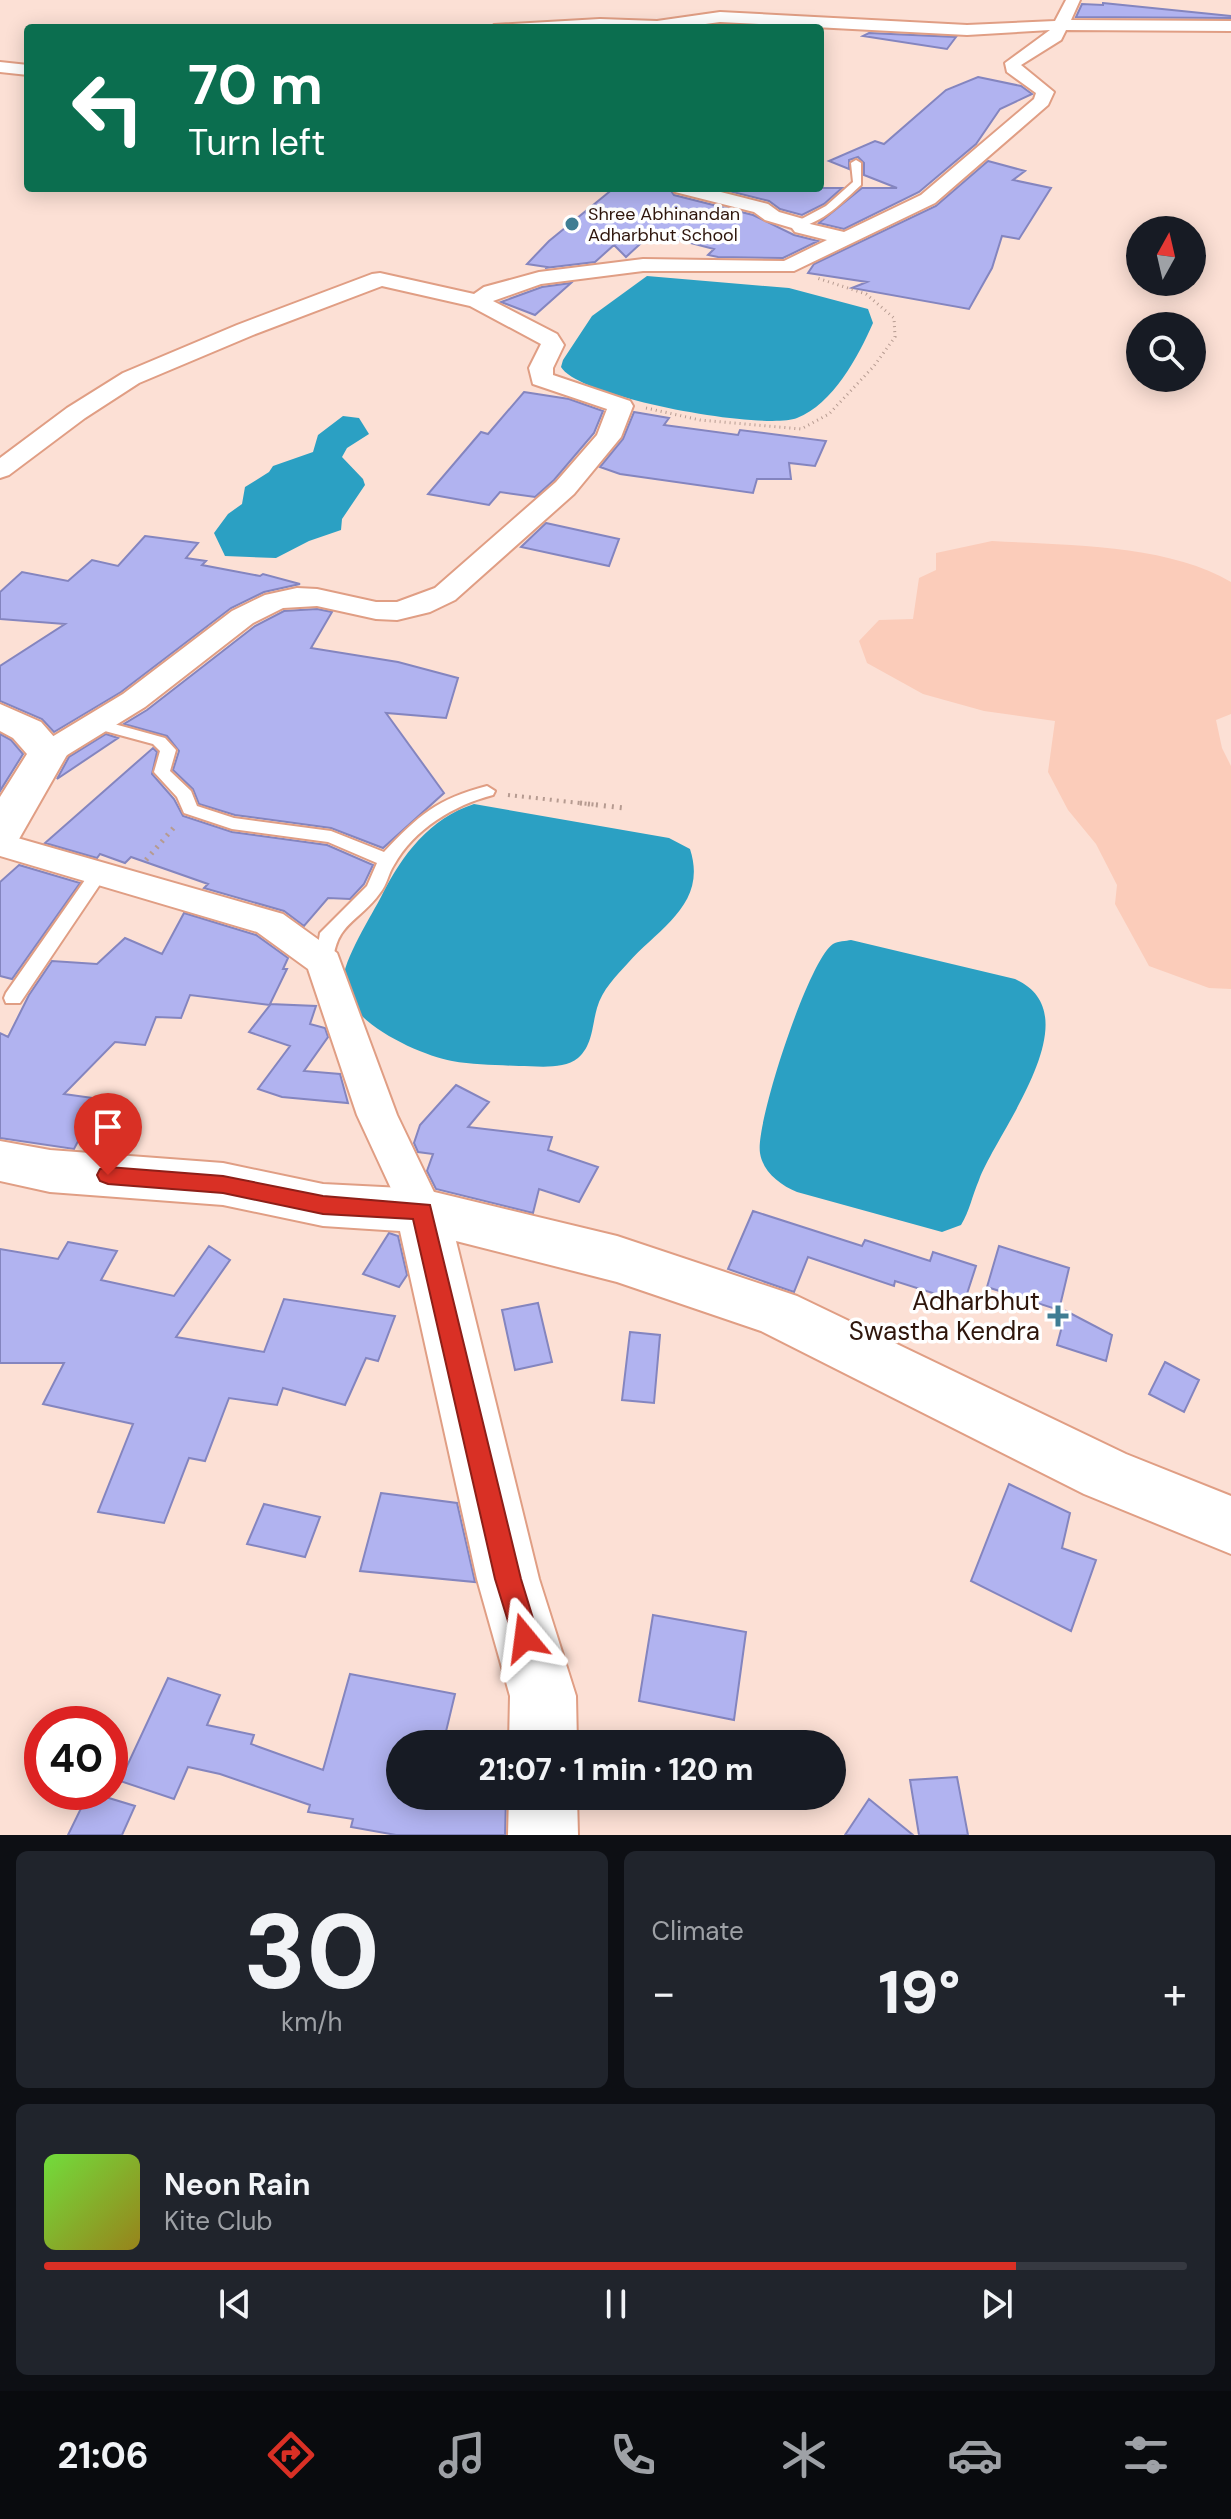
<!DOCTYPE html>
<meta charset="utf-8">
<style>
:root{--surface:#171b24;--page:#20242c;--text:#f1f3f6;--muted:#9ea1a6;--line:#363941;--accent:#d93025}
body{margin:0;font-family:"DM Sans",sans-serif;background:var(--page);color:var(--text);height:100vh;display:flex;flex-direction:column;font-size:30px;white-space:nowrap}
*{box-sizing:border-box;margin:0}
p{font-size:26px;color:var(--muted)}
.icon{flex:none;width:44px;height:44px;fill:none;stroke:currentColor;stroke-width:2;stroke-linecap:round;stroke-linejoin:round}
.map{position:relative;height:1835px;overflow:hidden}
.details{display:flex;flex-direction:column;gap:16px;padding:16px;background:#0d0f14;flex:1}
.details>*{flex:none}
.top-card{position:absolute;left:24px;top:24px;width:800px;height:168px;border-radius:8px;box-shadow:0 4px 20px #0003;background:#0b6e4f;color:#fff;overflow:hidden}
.needle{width:52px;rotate:8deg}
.controls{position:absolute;left:1126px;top:216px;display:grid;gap:16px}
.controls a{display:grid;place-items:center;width:80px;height:80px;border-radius:50%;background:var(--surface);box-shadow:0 4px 20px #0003;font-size:40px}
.speed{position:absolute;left:24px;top:1706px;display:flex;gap:16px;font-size:40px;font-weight:700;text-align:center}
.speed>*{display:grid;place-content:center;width:104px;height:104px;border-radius:50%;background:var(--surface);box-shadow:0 4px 20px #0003;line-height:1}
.speed .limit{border:12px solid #d22;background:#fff;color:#111}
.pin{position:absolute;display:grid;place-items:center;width:68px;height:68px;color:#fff;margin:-82px -34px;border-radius:50% 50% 50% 0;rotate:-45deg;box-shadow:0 0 8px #0007}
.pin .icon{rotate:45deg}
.me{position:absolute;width:88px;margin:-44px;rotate:344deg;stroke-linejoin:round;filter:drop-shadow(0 0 6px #0008)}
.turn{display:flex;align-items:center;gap:28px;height:168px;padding:0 32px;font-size:36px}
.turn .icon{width:104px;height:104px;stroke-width:2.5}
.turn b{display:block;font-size:56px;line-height:68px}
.big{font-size:60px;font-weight:800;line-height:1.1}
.details .widget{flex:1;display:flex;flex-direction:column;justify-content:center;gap:12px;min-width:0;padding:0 28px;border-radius:12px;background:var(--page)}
.details .dial{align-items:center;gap:0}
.dial b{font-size:104px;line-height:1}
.song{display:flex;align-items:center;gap:24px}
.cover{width:96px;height:96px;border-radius:12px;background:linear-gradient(135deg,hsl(100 70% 55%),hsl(50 70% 35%))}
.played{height:8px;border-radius:4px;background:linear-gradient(90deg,var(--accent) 85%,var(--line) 85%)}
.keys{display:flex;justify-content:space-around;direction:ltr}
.heat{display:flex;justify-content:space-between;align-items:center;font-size:44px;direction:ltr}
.details .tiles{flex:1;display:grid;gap:16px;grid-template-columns:1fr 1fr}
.widget:last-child{grid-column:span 2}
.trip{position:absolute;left:386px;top:1730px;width:460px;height:80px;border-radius:40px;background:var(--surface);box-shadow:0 4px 20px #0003;font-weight:800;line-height:80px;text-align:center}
.tabs{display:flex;height:128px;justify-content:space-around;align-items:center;background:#090b0e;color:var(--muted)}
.tabs .icon{width:56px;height:56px}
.tabs .selected{color:var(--accent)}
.tabs b{font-size:36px;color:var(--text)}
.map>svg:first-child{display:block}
</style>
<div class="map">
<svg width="1231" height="1835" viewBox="0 0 1231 1835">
<rect width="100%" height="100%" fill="#fce0d5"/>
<!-- green -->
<path fill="#fbccba" d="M992,541c73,4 176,3 239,41v132l-15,6 6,28 9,18v223l-22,-1 -60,-22 -34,-62 2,-19 -21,-41 -28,-34 -20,-38 7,-51 -71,-10 -61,-17 -56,-31 -8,-22 20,-21 34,-1 6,-41 17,-8v-17z"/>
<!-- water -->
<path fill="#2ba0c3" d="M647,276l142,12 79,21 5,14c-15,34 -40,81 -76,95 -33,13 -218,-20 -236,-51l2,-7 29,-44z
M343,416l16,2 10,16 -22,14 -5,9 21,22 2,6 -23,34 -1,11 -32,11 -33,17 -51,-2 -11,-23 14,-19 14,-10 3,-17 24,-15 4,-6 40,-14 5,-17z
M474,804l195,34 21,11c18,55 -31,79 -62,114 -12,13 -26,27 -31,45 -5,17 -4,37 -19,50 -15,12 -41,8 -59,8 -22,-1 -45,-1 -67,-5 -33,-6 -105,-39 -109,-77 -2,-21 29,-69 39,-89 20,-40 48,-77 92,-91z
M851,940l164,39c79,35 -18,152 -36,201 -7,16 -9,30 -18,45l-19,7 -145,-40c-17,-7 -34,-20 -37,-39 -5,-30 49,-194 73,-209 5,-3 13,-3 18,-4z"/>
<!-- building -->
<path fill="#b1b3f0" stroke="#8485bf" stroke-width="2" d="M1103,3l128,13v2l-155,-1 6,-13 21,1z
M869,33l87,4 -9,12 -84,-13z
M978,77l43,9 11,8 -32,15 -24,35 -57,48 -75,37 -25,-6 43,-35h35l-33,-13v-12l-6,-6 -9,3v9l-20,-8 46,-20 9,3 62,-54z
M988,161l37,10 -12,9 38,8 -32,51 -17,-3 -10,32 -23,41 -117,-21 15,-6 -59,-9 6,-9 122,-58z
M614,188h55l5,7 79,20 41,20 24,6 -35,17 -65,-1 -10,-2 6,-6 -62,-16 -26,24 -12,-12 -19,17 -50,6 2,-1 -20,-3 22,-23z
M717,188h125l-18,16 -22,11 -22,-6 -11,-8z
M571,283l-36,32 -34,-13 41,-15z
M524,392l45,7 34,12 -9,22 -40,47 -19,17 -35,-5 -11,13 -61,-11 53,-62 7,2z
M634,412l35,6 -5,7 74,10 2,-5 86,11 -11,25 -26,-3 2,16h-34l-4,14 -133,-19 -20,-7 23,-28z
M546,523l73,16 -10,27 -88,-19z
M145,536l53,7 -12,15 20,3 -4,4 58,11 3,-2 37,10 -36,8 -33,16 -110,84 -67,40 -12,-13 -42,-18v-35l65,-42 -65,-5v-27l22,-20 46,9 24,-21 26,6z
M317,609l15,3 -21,36 87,14 60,16 -12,40 -60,-5 58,80 -61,55 -52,-20 -96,-13 -36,-11 -6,-15 -20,-19 6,-19 -12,-15 -43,-12 23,-14 108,-84 29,-15z
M0,734l11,6 12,14 -23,37z
M106,734l12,4 -61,41 12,-22z
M153,748l4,4 -5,22 22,25 9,17 49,16 95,13 46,20 -9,19 -14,15 -22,-1 -24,28 -20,-15 -80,-23 4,-4 -77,-27 -6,6 -25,-9 -3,4 -52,-15z
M19,865l61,18 -68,96 -12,-3v-94z
M184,913l72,22 32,23 -5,11h4l-17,35 46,2 -6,18 15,4 3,9 -24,34 36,3 8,29 -66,-6 -24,-8 32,-43 -41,-14 21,-27 -80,-10 -9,23 -25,-1 -11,28 -30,-3 -51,52 36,5 -26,50 -74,-11v-105l8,4 21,-42 23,-34 45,3 28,-26 37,16z
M456,1085l33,17 -21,25 84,10 -4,13 50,17 -19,35 -40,-13 -6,24 -97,-24 -9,-18 6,-17 -15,-2 -4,-9 6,-18z
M753,1211l109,35 3,-6 65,21 3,-9 43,14 -12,37 -69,-22 -1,5 -86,-29 -14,35 -66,-23z
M389,1233l9,3 9,39 -8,12 -36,-13z
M68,1242l49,9 -16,29 73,16 35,-50 21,14 -54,77 88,15 20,-53 111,17 -17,45 -12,-3 -21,47 -62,-17 -6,17 -48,-7 -24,63 -16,-3 -25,65 -66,-11 35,-88 -90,-20 21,-41h-64v-114l58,10z
M999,1246l70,22 -10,42 -72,-23z
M538,1303l14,59 -37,8 -13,-60z
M1066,1311l46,24 -6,26 -49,-16z
M630,1332l30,3 -6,68 -32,-3z
M1165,1362l34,18 -15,32 -35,-18z
M1009,1484l61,29 -8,35 34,12 -25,71 -100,-50z
M381,1493l76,10 18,79 -115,-11z
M264,1504l56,13 -15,40 -58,-13z
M653,1615l93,17 -12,88 -95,-19z
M350,1674l105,20 -12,50h-43v52h106l-1,39h-109l-45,-8 2,-8 -45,-7 2,-7 -90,-31 -32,-7 -14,32 -54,-18 48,-103 52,17 -13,30 47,10 -3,9 72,26z
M957,1777l11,58h-49l-9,-55z
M89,1792l46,14 -13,29h-54z
M869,1799l44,36h-68z"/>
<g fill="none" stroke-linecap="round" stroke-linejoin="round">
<!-- lane casing -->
<g stroke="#e09e84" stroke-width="4">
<path id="lane" d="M856,160l5,3v22c-16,14 -41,42 -65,41v-4l30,-16 27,-24 -2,-19z
M96,719l69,19 11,12 -6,21 21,20 6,15 37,12 97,13 53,21c35,-37 53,-53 103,-66l8,5 -2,4c-39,10 -79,34 -99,70 -6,9 -7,20 -14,28 -21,29 -44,30 -47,69l-9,7 -9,-7 5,-29 47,-47 10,-23 -49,-21 -96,-13 -48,-16 -7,-16 -23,-25 6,-21 -7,-7 -63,-17 -2,-3z
M98,868l9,6 -87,129h-14l-2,-5 2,-5 86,-123z"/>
</g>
<!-- street casing -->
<g stroke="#e09e84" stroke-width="4">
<path id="street" d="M1066,0h14l-9,20 160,1v10l-165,-1 -5,10 -40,25 33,27 -6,13 -113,98 -141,68h-151l-102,13 -48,17 64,33 7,11 -11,23v7l77,26 3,5 -12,31 -47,57 -119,106 -25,12 -33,8 -21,-1 -59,-13 -34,2 -30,15 -108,84 -86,53 -11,3 -11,-3 -5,-7 5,-7 86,-52 109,-83 33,-16 32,-7 20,1 59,13h21l38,-14 121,-106 41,-47 10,-26 -74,-25 -4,-16 12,-24 -71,-38 -88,-20 -129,49 -114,48 -54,35 -76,57 -9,3v-20l67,-50 56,-35 114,-48 135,-51 8,-1 94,21 10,-7 55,-15 104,-13 141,2 43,-21 -32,-8 -3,-4 -27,-8 -11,-8 -79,-20 -3,-4h33l63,16 11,8 28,8 3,4 34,8 77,-37 113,-96 2,-6 -29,-21 -2,-9 45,-33 -83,5 -247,-13 -44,6h-184l2,-3 106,-6 57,2 63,-9 247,13 88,-4z
M0,62l28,3v10l-28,-3z
M0,833l283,81 54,39 60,162 46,96 -6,12 -15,6 -15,-6 -50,-108 -49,-146 -51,-37 -257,-76z"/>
</g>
<!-- secondary casing -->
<g stroke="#e09e84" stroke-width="4">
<path id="secondary" d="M0,704l41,18 27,31 -53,93 -15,4v-53l27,-43 -14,-16 -13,-7z
M0,1141l50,9 173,13 100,21 99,5 195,47 180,60 329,158 105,42v58l-147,-60 -323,-163 -144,-49 -161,-41 83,338 37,117 1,48h-68l1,-48 -33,-117 -77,-348 -77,-5 -100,-21 -173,-13 -50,-11z
M509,1796h68l1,39h-70z"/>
</g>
<!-- path-far2 -->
<path stroke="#b69b91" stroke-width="3" stroke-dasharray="1 4" stroke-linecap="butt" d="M646,408l54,12 101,9 28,-15 45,-48 21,-29 -1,-19 -28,-24 -49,-16"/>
<!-- path-far1 -->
<path stroke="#b69b91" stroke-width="4" stroke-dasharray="2 5" stroke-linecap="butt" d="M508,795l90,10"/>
<!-- path -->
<path stroke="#b69b91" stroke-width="5" stroke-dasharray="2 6" stroke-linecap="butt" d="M580,803l44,5
M146,860l30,-35"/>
<!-- lane -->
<use href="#lane" fill="#fff" fill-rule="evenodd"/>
<!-- street -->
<use href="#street" fill="#fff" fill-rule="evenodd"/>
<!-- secondary -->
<use href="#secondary" fill="#fff" fill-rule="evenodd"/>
</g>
<!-- route -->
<path fill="#d93025" stroke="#8d1f18" stroke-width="2" d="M108,1167l115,9 100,20 107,9 91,374 18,59 -4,9 -10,4 -9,-4 -21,-68 -82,-360 -90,-5 -100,-21 -115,-9 -8,-3 -3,-6 3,-6z"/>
<!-- markers -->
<g fill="#3f7d93" stroke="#fff" stroke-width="3">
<circle cx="572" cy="224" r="8"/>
<path d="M1054 1304h8v8h8v8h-8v8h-8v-8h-8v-8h8z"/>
</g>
<g text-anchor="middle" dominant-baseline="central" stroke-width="7" stroke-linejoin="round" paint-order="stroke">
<!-- far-poi labels -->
<g font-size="18" fill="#2f160c" stroke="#fff" text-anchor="start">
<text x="588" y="214">Shree Abhinandan<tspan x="588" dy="21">Adharbhut School</tspan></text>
</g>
<!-- near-poi labels -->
<g font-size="26" fill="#2f160c" stroke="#fff" text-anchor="end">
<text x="1040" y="1301">Adharbhut<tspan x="1040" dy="30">Swastha Kendra</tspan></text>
</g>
</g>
</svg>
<div class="controls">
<a><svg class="needle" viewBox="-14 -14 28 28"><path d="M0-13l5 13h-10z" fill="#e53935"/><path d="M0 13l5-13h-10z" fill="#9ea1a6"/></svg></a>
<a><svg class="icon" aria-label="search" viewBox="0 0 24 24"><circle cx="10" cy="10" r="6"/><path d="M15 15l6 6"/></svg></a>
</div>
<div class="speed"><div class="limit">40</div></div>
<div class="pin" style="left:108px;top:1175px;background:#d93025"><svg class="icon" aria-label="arrive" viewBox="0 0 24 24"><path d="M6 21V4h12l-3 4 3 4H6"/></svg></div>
<svg class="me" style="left:525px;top:1638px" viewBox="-20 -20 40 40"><path d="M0-17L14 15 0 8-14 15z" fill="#d93025" stroke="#fff" stroke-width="4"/></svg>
<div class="trip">21:07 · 1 min · 120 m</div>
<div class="top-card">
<div class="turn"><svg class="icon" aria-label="left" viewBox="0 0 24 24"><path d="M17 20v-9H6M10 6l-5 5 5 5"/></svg><div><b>70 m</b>Turn left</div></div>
</div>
</div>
<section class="details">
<div class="tiles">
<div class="widget dial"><b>30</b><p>km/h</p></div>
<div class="widget"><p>Climate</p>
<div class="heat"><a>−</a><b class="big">19°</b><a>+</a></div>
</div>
<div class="widget">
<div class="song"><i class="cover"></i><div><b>Neon Rain</b><p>Kite Club</p></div></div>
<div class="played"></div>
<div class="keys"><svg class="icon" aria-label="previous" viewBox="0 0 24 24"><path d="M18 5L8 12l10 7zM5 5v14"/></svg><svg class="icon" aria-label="pause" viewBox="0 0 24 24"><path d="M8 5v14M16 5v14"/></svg><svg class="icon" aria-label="next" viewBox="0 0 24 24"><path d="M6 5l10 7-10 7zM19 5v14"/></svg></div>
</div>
</div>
</section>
<nav class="tabs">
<b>21:06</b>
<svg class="icon selected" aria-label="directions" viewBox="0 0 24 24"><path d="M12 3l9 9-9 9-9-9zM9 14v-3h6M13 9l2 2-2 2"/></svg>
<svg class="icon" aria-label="music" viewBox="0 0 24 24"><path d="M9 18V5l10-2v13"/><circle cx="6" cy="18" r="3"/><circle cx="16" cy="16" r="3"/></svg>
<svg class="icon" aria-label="phone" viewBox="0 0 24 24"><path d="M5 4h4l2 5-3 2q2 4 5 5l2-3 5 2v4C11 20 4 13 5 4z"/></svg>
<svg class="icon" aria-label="climate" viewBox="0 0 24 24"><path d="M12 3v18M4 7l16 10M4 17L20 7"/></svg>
<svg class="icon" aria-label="car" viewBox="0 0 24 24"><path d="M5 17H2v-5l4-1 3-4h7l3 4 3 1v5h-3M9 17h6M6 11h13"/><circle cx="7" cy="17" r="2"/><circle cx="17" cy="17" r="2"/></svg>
<svg class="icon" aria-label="filters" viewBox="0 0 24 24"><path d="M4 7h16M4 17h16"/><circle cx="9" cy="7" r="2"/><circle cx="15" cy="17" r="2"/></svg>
</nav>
